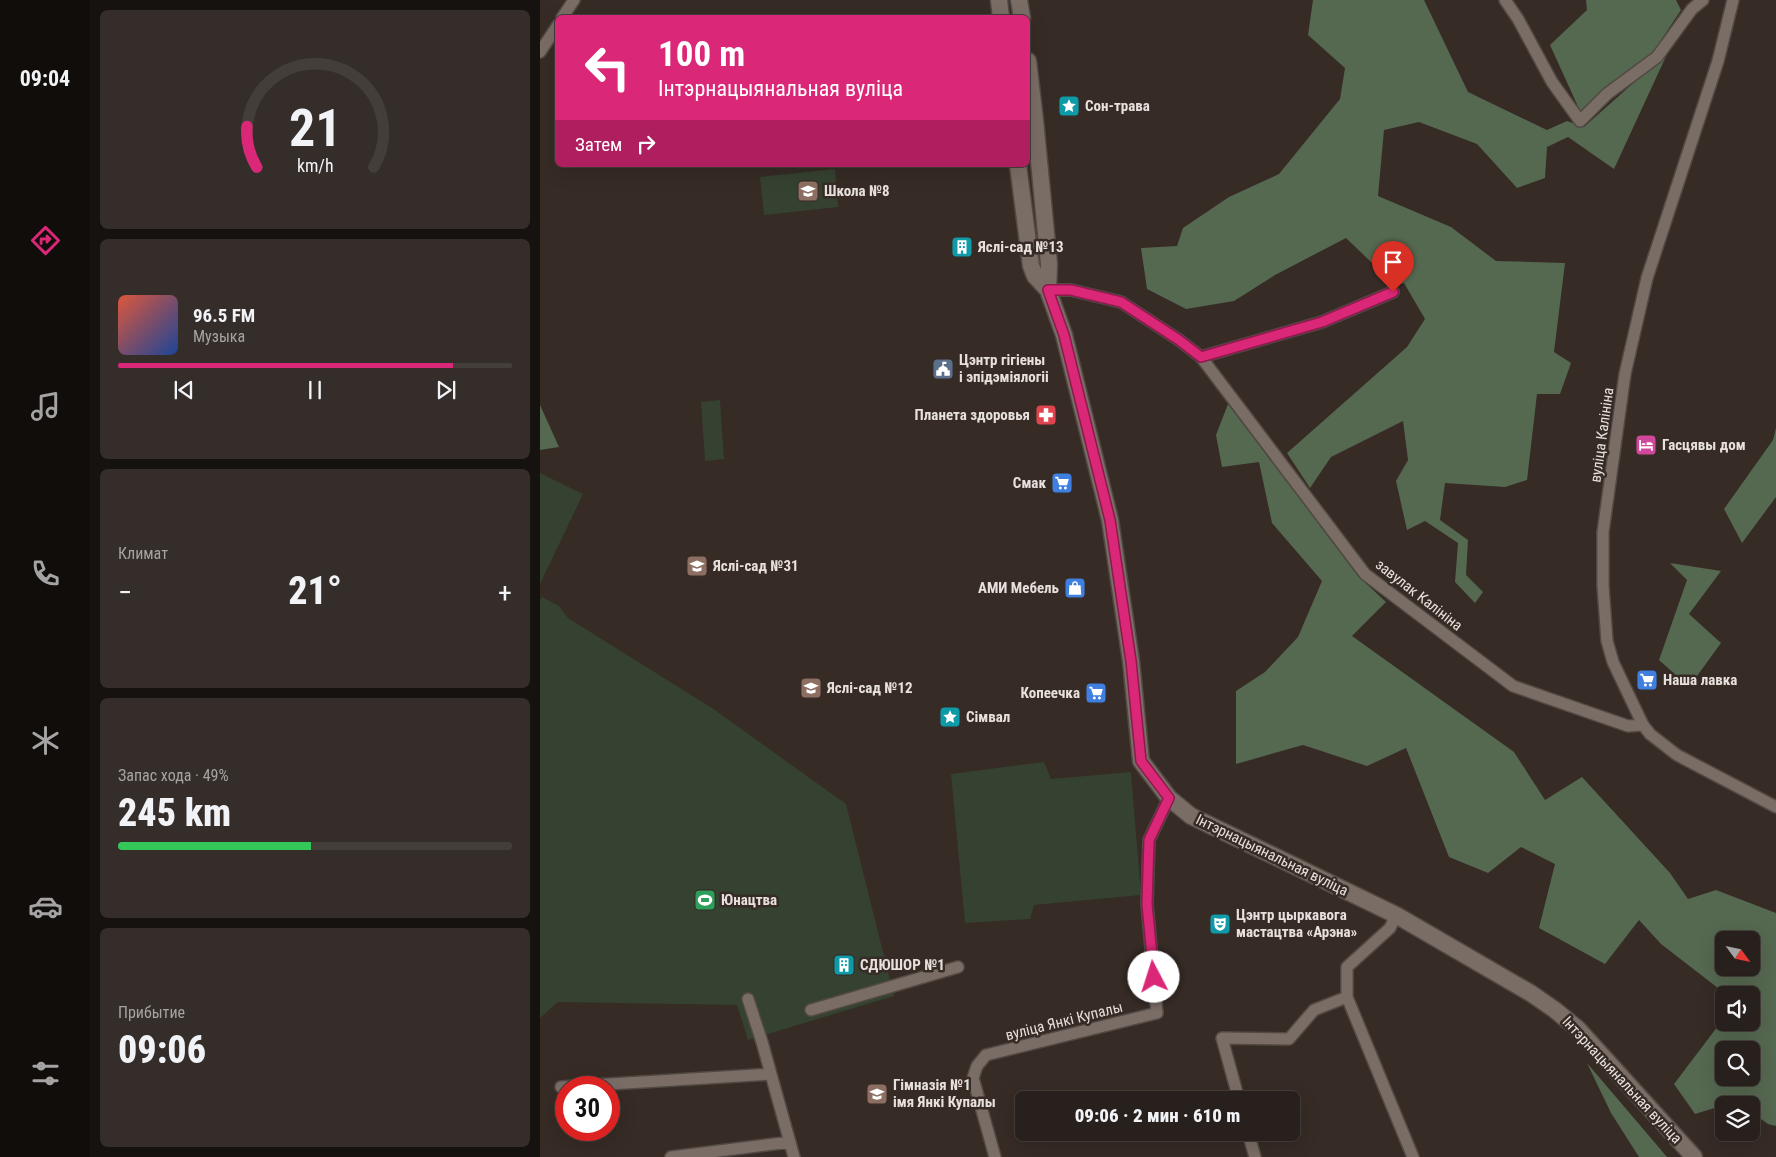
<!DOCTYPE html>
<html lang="ru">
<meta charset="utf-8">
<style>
:root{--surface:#28201c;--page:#342d29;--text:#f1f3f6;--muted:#a5a3a3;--line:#443e3b;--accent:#db2777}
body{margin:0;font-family:"Roboto Condensed",sans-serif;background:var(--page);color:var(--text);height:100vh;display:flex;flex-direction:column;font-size:19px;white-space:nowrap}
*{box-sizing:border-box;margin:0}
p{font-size:16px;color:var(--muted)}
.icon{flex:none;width:28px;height:28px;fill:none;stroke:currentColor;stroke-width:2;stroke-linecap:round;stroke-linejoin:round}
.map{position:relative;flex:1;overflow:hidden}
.sheet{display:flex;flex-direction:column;gap:10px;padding:10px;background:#16120f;width:450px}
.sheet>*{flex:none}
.top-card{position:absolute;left:15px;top:15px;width:475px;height:152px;border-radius:8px;box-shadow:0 5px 20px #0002,0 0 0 1px var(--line);background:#db2777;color:#fff;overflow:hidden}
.needle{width:32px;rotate:123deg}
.buttons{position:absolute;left:1175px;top:931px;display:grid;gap:10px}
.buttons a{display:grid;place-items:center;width:45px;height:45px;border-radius:8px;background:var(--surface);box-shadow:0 5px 20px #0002,0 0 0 1px var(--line);font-size:25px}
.speed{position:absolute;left:15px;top:1076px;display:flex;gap:10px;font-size:25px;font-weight:700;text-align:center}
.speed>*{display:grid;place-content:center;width:65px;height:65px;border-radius:50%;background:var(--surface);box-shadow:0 5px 20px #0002,0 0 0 1px var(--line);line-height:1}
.speed .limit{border:8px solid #d22;background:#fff;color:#111}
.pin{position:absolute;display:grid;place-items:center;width:42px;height:42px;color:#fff;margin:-51px -21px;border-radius:50% 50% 50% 0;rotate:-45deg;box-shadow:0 0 5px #0007}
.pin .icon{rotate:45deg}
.me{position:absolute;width:55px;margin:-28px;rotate:355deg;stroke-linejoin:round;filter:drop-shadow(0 0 4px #0008)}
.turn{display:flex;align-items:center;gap:18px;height:105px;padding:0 20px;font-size:22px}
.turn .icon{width:65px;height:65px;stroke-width:2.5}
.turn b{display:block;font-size:35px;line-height:42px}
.then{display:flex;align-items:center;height:48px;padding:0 20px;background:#0003;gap:10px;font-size:19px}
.big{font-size:38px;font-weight:800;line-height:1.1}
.sheet .card{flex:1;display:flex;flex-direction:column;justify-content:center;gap:8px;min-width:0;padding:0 18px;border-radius:8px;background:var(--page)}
.sheet .dial{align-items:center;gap:0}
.dial svg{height:130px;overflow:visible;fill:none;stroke:var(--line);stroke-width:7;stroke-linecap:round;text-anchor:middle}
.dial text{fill:var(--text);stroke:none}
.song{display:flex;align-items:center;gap:15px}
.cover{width:60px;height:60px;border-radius:8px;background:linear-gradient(135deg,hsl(10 70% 55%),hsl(220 70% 35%))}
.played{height:5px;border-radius:2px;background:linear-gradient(90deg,var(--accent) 85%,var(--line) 85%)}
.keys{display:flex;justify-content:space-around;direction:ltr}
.heat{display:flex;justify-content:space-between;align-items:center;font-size:28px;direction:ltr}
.charge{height:8px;border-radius:4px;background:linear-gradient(90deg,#34c759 49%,var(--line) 0)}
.trip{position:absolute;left:475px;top:1091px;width:285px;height:50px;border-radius:8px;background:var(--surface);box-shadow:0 5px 20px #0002,0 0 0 1px var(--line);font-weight:800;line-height:50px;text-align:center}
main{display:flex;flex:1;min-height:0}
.tab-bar{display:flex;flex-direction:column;width:90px;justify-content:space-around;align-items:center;background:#100d0b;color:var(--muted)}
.tab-bar .icon{width:35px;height:35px}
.tab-bar .selected{color:var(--accent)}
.tab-bar b{font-size:22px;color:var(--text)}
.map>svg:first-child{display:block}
</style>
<main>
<nav class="tab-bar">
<b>09:04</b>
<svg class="icon selected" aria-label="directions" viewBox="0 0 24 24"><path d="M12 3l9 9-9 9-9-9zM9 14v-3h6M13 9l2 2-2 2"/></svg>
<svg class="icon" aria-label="music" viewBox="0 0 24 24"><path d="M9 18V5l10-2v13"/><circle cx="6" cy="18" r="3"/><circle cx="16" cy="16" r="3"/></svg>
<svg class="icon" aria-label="phone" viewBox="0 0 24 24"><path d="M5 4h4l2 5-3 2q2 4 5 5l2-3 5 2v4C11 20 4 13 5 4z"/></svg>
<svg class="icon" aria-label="climate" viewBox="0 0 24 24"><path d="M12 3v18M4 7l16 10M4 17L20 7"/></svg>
<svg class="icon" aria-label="car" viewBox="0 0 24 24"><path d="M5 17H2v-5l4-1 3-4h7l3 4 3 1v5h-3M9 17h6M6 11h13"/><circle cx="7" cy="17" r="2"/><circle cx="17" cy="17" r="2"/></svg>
<svg class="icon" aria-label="filters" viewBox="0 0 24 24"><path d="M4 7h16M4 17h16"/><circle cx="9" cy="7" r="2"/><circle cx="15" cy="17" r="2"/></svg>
</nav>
<section class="sheet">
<div class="card dial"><svg viewBox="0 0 100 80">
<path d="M14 69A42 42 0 1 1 86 69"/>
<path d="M14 69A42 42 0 0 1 8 44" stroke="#db2777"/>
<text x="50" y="56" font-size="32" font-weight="700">21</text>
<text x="50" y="72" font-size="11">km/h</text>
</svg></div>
<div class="card">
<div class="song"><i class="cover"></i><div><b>96.5 FM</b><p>Музыка</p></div></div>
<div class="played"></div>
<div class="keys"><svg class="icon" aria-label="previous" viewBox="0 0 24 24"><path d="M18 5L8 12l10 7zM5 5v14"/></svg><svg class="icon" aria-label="pause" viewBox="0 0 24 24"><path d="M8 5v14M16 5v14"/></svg><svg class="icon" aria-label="next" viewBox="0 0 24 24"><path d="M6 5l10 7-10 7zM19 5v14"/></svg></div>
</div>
<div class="card"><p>Климат</p>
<div class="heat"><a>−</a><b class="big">21°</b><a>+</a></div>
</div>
<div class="card"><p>Запас хода · 49%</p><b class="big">245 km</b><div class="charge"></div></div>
<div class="card"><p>Прибытие</p><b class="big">09:06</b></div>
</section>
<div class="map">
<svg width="1236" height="1157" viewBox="0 0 1236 1157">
<rect width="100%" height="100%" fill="#362b25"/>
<!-- green -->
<path fill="#354131" d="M295,169l3,38 -74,8 -4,-38z
M180,400l4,59 -19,2 -4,-59z
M0,473l43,21 -43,90z
M2,597l17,9 9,12 144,90 134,96 48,192 -146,44 -11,-35 -179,-3 -18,16v-418z
M504,762l7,17 80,-7 10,123 -107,10 -4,14 -65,4 -14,-149z"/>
<!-- forest -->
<path fill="#556850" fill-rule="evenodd" d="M773,0h111l44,92 79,38 20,-9 17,6 84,-75 -54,117 -46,-32 -21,10 -2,31 -28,10 -40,-44 -58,-22 -35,8 -6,66 73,31 45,34 69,2 -11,89 17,11 -11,31h-23l-10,86 -22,7 -60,-4 -5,37 28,20 -2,35 17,17 -8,11 -20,-21 3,-39 -33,-22 -18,9 -11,-49 12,-21 -5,-39 -72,36 -21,31 -23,-35 120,-106 18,-28 -21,-36 -9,2 -49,-47 -71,37 -41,26 -48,8 -39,-20 -6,-41 36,-2 6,-18 46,-31 50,-23 61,-75 5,-31 -37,-33z
M1046,0h90l5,10 -27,41 -74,60 -30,-66 37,-35z
M688,404l130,172 28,26 -34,34 162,116 31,48 37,-23 88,96 18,26 28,-9 60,23v213l-8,-2 -17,-12v-7h-8l-6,-4 -42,13 -21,-30 50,-66v4h27v-27h-24l-66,-51 -22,-24 -34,44 -66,-36 16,-64 -34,-17 -33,26 -39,-16 -43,-109 -39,18 -64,-21 -67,19v-73l29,-19 33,-35 24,-56 -50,-58 -13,-61 -37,5 -6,-32zM1184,940h27v28h-27zM1184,1050h27v28h-27z
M0,405l19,42 -19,3z
M1236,428v69l-34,46 -18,-34 49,-69z
M1130,563l51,8 -32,43 32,29 -32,44 -30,-27 28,-80z
M1047,1063l80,94h-28l-28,-44z"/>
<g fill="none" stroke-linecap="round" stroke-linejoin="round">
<!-- street casing -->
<g stroke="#524944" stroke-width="14">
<path id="street" d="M965,0l13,19 34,63 28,39 27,-27 50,-37 35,-48 11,-9
M1193,0l-15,61 -71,217 -22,96 -22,158v54l4,55 6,21 30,63 7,9 27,21 99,52
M22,18l12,-18
M0,52l18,-27
M508,290h23l50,12 58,38 22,17 164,217 148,112 115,40 15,-1
M661,357l121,-35 71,-30
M856,915l-6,13 -43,39v30l66,160
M208,999l14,43 32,115
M271,1010l147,-43
M21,1087l210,-13
M699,1100l-17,-62 67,1 25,-29 33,-13
M708,1132l7,25
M131,1157l119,-15
M455,1157l-22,-79 4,-12 9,-11 171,-42 -10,-109 2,-64 20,-42"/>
</g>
<!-- secondary casing -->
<g stroke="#524944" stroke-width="19">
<path id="secondary" d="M459,0l2,18
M479,0l3,18
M488,61l7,59 14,144 -1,26 16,45 46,185 21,141 10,100 28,37 22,18 205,99 136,79 23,16 23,19 116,128
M478,165l13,101 4,10 13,14"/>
</g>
<!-- street -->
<use href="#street" stroke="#7a6d66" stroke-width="11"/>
<!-- secondary -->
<use href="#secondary" stroke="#7a6d66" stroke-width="16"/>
</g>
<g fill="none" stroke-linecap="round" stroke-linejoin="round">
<!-- route casing -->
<g stroke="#8e194d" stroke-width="12">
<path id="route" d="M614,977l-7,-73 2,-64 20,-42 -28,-37 -10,-100 -21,-141 -46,-185 -16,-45h23l50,12 58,38 22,17 121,-35 71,-30"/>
</g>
<!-- route -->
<use href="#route" stroke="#db2777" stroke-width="9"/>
</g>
<!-- icons -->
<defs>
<g id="sight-square" transform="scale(1.125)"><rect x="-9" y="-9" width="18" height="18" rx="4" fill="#0f9aa8" stroke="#362b25"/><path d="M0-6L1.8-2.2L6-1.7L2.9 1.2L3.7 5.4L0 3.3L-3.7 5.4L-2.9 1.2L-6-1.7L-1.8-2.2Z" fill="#fff"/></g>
<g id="school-square" transform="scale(1.125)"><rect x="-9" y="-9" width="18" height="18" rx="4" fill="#8d6e63" stroke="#362b25"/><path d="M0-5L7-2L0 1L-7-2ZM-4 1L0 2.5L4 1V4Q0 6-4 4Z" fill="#fff"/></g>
<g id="building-square" transform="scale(1.125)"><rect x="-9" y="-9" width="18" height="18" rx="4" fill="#0f9aa8" stroke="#362b25"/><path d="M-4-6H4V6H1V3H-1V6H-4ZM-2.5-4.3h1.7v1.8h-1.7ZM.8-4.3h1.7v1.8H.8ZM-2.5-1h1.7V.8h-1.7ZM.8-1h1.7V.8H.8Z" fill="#fff"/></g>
<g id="civic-square" transform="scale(1.125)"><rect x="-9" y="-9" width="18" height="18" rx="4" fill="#5c6f8a" stroke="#362b25"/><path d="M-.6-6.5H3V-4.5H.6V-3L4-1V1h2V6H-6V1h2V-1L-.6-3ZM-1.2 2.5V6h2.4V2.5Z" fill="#fff"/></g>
<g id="pharmacy-square" transform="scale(1.125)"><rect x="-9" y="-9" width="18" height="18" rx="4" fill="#e0444e" stroke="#362b25"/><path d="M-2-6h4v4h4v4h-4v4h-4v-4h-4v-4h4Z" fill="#fff"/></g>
<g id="hotel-square" transform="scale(1.125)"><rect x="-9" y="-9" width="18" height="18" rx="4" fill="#d1479c" stroke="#362b25"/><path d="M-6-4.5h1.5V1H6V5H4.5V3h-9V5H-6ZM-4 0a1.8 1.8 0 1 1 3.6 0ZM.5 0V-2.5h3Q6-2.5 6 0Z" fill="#fff"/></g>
<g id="supermarket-square" transform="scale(1.125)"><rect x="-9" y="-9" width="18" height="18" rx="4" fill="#3f7fe0" stroke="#362b25"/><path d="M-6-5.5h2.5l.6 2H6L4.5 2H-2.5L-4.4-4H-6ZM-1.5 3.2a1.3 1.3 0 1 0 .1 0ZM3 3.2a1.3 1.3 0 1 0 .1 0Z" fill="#fff"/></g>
<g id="shop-square" transform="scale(1.125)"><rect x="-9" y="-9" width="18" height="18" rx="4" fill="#3f7fe0" stroke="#362b25"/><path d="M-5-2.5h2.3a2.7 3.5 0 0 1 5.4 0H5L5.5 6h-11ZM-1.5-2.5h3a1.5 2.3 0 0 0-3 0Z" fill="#fff"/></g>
<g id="stadium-square" transform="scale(1.125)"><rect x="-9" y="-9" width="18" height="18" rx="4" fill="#2e9e5b" stroke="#362b25"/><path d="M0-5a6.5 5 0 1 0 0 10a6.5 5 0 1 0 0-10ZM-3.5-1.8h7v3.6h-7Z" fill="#fff"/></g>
<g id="theatre-square" transform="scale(1.125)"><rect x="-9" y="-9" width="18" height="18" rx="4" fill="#0f9aa8" stroke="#362b25"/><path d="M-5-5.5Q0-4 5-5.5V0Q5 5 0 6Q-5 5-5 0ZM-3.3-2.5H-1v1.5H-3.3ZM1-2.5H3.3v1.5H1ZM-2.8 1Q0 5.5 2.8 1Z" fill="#fff"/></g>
</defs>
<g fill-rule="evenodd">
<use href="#sight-square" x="529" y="106"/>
<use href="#school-square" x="268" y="191"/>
<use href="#building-square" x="422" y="247"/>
<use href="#civic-square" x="403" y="369"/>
<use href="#pharmacy-square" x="506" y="415"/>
<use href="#hotel-square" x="1106" y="445"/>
<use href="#supermarket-square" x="522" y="483"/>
<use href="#school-square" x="157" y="566"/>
<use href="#shop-square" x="535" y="588"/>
<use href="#supermarket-square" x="1107" y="680"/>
<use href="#school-square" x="271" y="688"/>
<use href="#supermarket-square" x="556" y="693"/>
<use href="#sight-square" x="410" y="717"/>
<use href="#stadium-square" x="165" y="900"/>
<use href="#theatre-square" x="680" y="924"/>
<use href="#building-square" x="304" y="965"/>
<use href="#school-square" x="337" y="1094"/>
</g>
<g text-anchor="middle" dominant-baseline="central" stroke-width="5" stroke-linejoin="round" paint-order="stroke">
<!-- poi labels -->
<g font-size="15" font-weight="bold" fill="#e7e0dc" stroke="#362b25" text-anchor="start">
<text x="545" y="106">Сон-трава</text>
<text x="284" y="191">Школа №8</text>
<text x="438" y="247">Яслі-сад №13</text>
<text x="419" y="360">Цэнтр гігіены<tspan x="419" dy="17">і эпідэміялогіі</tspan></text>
<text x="490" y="415" text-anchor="end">Планета здоровья</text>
<text x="1122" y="445">Гасцявы дом</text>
<text x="506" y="483" text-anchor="end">Смак</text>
<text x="173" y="566">Яслі-сад №31</text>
<text x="519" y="588" text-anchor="end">АМИ Мебель</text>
<text x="1123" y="680">Наша лавка</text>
<text x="287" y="688">Яслі-сад №12</text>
<text x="540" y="693" text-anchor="end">Копеечка</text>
<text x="426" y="717">Сімвал</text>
<text x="181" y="900">Юнацтва</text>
<text x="696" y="915">Цэнтр цыркавога<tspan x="696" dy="17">мастацтва «Арэна»</tspan></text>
<text x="320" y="965">СДЮШОР №1</text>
<text x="353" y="1085">Гімназія №1<tspan x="353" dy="17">імя Янкі Купалы</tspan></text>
</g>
<!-- street labels -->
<g font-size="15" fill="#e7e0dc" stroke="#362b25">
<text transform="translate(1062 435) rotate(-82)">вуліца Калініна</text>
<text transform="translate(879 595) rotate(38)">завулак Калініна</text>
<text transform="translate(732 855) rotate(26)">Інтэрнацыянальная вуліца</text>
<text transform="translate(524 1021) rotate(-14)">вуліца Янкі Купалы</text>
<text transform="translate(1082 1080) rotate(47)">Інтэрнацыянальная вуліца</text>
</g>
</g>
</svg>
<div class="buttons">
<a><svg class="needle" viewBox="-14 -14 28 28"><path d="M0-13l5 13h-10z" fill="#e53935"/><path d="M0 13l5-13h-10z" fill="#a5a3a3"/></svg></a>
<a><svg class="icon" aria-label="sound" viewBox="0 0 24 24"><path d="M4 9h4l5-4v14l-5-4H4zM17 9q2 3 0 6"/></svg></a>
<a><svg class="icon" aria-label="search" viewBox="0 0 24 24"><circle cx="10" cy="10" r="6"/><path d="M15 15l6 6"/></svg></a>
<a><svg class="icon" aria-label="layers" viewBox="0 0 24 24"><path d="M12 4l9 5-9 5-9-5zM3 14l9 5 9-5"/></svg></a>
</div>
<div class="speed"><div class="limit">30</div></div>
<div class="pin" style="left:853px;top:292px;background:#d93025"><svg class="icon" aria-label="arrive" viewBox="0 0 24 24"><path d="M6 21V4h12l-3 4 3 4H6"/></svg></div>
<svg class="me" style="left:614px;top:977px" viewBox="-20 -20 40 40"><circle r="19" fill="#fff"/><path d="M0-13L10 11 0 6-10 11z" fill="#db2777"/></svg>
<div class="trip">09:06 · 2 мин · 610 m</div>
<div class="top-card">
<div class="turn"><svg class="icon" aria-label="left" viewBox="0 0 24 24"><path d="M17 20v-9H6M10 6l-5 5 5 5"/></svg><div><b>100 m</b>Інтэрнацыянальная вуліца</div></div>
<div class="then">Затем<svg class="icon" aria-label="right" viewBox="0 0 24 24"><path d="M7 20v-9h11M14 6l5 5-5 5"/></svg></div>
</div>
</div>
</main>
